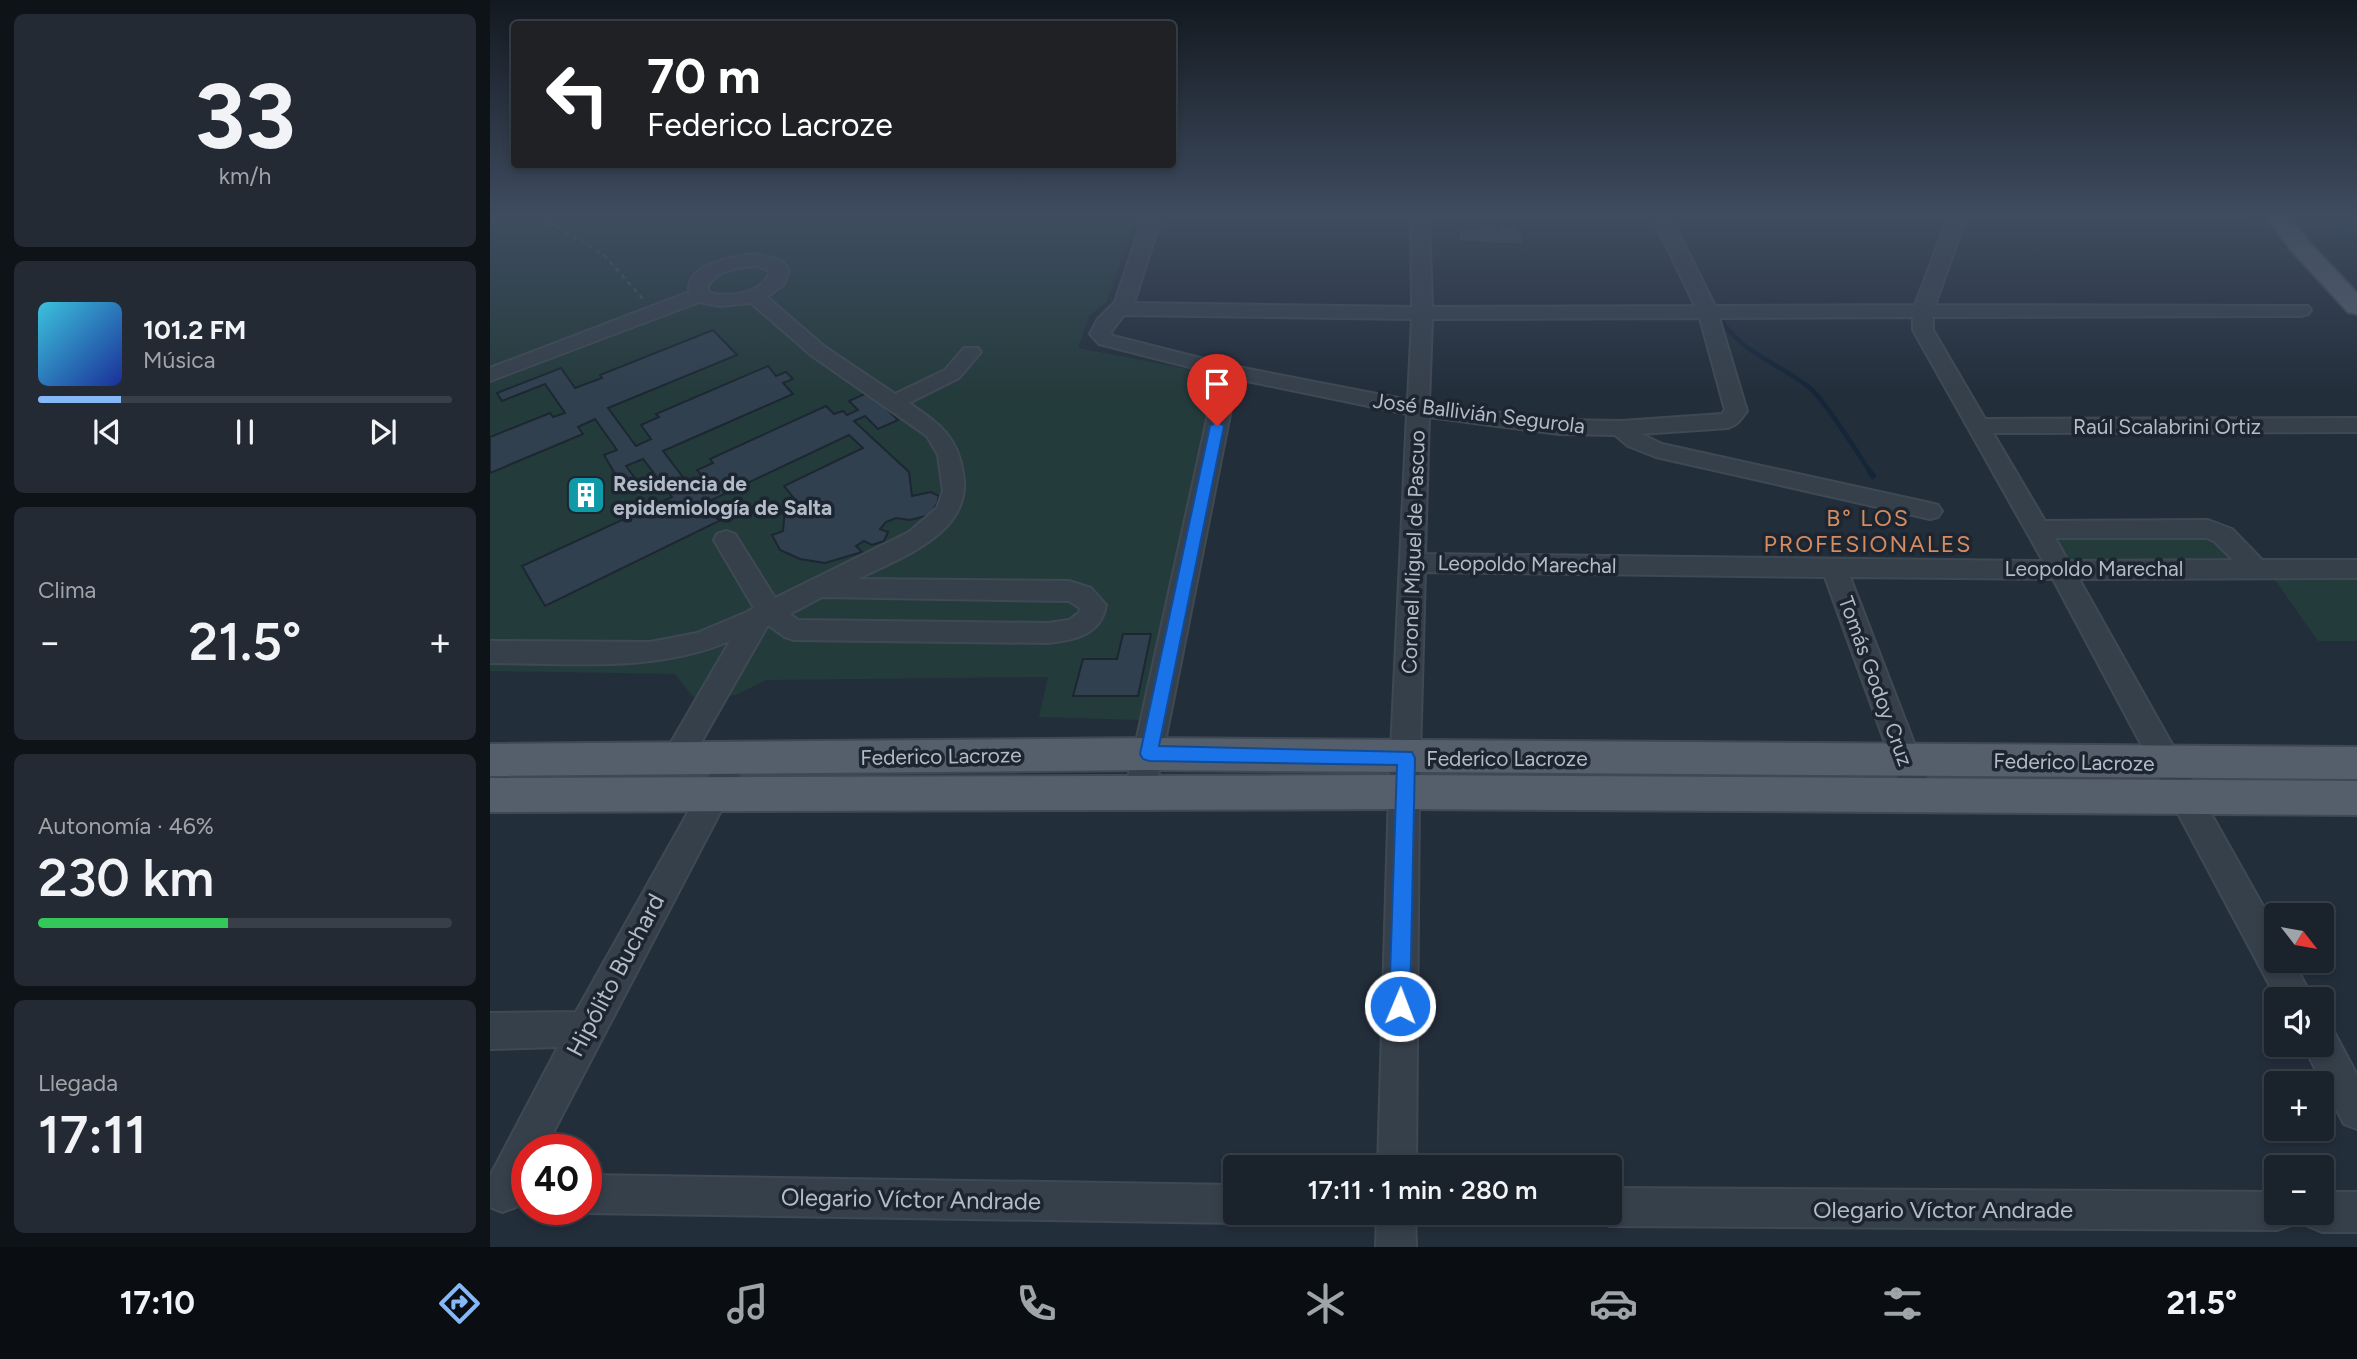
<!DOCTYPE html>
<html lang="es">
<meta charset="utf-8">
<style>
:root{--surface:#1a222c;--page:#232a34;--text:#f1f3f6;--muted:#9fa4a9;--line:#383f48;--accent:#86b8f7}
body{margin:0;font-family:Figtree,sans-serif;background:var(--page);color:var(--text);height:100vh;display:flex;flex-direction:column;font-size:26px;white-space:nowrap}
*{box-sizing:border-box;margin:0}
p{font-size:23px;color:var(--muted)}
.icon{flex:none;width:38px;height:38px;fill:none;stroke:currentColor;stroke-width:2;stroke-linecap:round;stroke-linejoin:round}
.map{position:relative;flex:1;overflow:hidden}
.panel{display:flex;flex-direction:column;gap:14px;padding:14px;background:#0e1318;width:490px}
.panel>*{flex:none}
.guide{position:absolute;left:21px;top:21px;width:665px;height:147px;border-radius:7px;box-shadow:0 4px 10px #0003,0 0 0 2px var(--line);background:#202124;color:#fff;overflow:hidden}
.needle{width:46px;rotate:121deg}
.tools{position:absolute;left:1774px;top:903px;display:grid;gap:14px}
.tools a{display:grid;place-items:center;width:70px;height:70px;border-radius:7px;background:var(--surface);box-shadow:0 4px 10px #0003,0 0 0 2px var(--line);font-size:35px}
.speed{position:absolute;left:21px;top:1134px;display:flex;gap:14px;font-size:35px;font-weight:700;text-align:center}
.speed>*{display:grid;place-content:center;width:91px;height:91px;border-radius:50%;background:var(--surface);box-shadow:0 4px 10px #0003,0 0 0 2px var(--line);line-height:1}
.speed .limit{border:10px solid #d22;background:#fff;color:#111}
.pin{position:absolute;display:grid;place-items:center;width:60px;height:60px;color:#fff;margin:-72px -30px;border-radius:50% 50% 50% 0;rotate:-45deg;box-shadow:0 0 7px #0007}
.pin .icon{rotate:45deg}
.me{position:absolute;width:77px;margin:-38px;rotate:1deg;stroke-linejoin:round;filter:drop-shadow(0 0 5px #0008)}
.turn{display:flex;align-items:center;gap:24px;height:147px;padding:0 21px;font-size:32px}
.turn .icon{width:91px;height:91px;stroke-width:2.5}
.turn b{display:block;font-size:49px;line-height:60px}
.big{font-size:52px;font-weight:600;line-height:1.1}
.panel .tile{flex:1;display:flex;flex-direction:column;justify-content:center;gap:10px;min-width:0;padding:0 24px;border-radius:10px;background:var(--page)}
.panel .dial{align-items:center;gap:0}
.dial b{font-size:91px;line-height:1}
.song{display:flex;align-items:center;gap:21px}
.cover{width:84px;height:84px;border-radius:10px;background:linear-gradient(135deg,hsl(190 70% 55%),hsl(230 70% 35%))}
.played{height:7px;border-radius:4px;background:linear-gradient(90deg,var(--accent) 20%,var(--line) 20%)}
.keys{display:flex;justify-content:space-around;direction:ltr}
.heat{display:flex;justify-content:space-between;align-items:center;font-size:38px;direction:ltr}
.charge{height:10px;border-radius:5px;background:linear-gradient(90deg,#34c759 46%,var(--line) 0)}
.trip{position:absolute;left:733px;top:1155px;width:399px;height:70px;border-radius:7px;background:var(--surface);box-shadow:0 4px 10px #0003,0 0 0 2px var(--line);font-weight:600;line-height:70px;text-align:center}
.menu{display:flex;height:112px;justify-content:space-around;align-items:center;background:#0a0e12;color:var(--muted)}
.menu .icon{width:49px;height:49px}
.menu .active{color:var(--accent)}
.menu b{font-size:32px;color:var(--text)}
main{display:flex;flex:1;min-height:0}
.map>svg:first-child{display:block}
</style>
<main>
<section class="panel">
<div class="tile dial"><b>33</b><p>km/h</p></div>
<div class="tile">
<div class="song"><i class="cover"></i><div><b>101.2 FM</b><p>Música</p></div></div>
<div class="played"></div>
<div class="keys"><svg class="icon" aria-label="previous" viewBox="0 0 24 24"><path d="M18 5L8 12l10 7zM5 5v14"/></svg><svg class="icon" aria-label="pause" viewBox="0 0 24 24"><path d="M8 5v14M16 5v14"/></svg><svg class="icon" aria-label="next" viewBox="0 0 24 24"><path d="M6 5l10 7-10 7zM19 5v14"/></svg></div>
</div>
<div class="tile"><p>Clima</p>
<div class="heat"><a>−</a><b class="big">21.5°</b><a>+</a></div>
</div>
<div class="tile"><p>Autonomía · 46%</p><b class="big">230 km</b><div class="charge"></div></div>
<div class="tile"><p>Llegada</p><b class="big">17:11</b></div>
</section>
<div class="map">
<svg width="1867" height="1247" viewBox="0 0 1867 1247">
<rect width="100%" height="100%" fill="#232e3b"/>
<!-- green -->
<path fill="#243b3c" d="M0,218h646l-30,85 -16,12 -12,33 141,27 -77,345 -103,-3 9,-40 -282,3 -30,15 -43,2 -18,-23 -185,-3z
M1720,218h147v15z
M1554,533l171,3 30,29 -182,2z
M1782,576h85v65h-39z"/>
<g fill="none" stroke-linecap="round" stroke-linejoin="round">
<!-- stream-far1 -->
<path stroke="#162639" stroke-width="4.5" d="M1230,319c24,35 54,42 86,66 16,10 52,69 65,88"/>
<!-- stream -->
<path stroke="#162639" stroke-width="6" d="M1380,472l3,4"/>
</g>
<!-- building -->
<path fill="#31404f" stroke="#1d2732" stroke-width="2" d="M1009,226h18v4h6l1,15 -65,-3v-13l40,1z
M223,330l24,25 -129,53 28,38 15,-7 -10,-14 18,-8 -3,-3 112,-48 8,10 10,-4 7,7 -10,4 10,11 -130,57 26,34 15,-7 -7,-8 16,-7 -3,-4 116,-53 8,8 9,-3 4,4 11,-5 -9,-9 20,-9 29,28 -20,9 -13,-13 -11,5 55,51 3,24 19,-4 8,4 -2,8 -7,11 -20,5 -14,-2 -10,4 -6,7 8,3 -4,9 -12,4 -8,-4 -8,5 6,6 -37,11 -25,-4 -20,-9 -8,-15 11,-4 2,-21 8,-13 -9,-11 79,-38 -14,-13 -144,68 14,18 -174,85 -23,-40 150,-69 -29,-38 -17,7 11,15 -16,3 -17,-29 13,-5 -22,-31 -17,8 5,7 -93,39v-36l60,-24 3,4 12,-4 -20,-29 -43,17 -5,-8 64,-25 14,20 27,-10 -2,-3z
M104,485l6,10 -22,9 -6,-10z
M633,634h28l-13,62h-65l10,-37h34z"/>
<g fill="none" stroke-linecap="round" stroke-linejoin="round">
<!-- minor casing -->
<g stroke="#3f4954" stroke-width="4">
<path id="minor" d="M653,218h18l-27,85 278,4 -1,-89h18l3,89 263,-1 -42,-88h18l44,88 200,-1 33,-87h18l-31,87 373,1 3,4 -3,4 -7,2 -368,1v13l52,89 372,-1v14l-364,1 52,88 163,-1 24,9 30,31h95v18l-278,1 198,352v30h16l20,38h-36l-224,-420 -203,-2 84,218 -4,9 -11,4 -11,-4 -4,-9 -79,-218 -400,-5 -6,220 -3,375h-38l11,-375 18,-378 -170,-35 -82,413 -4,9 -11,4 -11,-4 -4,-9 92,-418 -118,-30 -9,-10 8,-15 17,-17zM634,315l288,4 -4,81 -180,-35 -115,-29 -3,-3zM1423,317v13l130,231 -618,-7 4,-137 130,17 56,1 13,11 28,11 274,62 8,-2 4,-6 -4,-6 -8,-2 -268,-59 -21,-10 87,-6c10,-3 13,-9 19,-17l-28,-93zM1210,318l25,92 -3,4 -101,7 -62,-1 -130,-16 3,-85zM1565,538h151l8,3 19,19 -165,1z
M266,254l26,7 7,9 -5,14 -17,13 58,50 70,47 50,-24 19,-22h14l3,4 -22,26 -50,25c30,21 48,32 54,70 11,60 -62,84 -105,106l211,2 22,7 15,17c-5,30 -31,35 -58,38l-254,-3 -9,-3 -17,-12 -81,142 -10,3 -10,-3 -5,-9 68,-117c-76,32 -160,22 -240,22v-22l160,1 47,-9 50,-21 7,-4 -40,-68 3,-6 9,-3 9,3 40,64 134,-66 28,-24 6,-17 -5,-36 -11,-19 -116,-81 -60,-52 -31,3 -21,-4 -209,79v-13l199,-76c-2,-30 46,-36 67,-38zM266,266l14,5c-7,23 -41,28 -62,21v-6c9,-16 31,-19 48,-20zM332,597l247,4 11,7 -1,5 -10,7 -21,3 -250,-3 -8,-6z
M243,747l10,3 5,9 -204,391h-17v34l-11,23 -14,5 -12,-5v-31l68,-129 -68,2v-36l86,-1 147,-262z
M1832,1028l12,4 23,43v54l-13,-5 -41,-79h19z
M96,1175l650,10v28h16l-2,5 -14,5 -650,-10 -10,-4h10z
M1120,1188l667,4v21h19l-5,12 -14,5 -667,-4 -14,-5 -3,-8h17z
M1832,1192h35v40h-35l-14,-6 -5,-13h19z
M887,1213h38l1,34h-40z"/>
</g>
<!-- major casing -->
<g stroke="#3f4954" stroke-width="4">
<path id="major" d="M1778,218h23l16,22 50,53v21l-9,-2 -57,-62z
M659,738l1208,9v32l-1208,-9 -659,6v-32z
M914,775l953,6v34l-953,-6 -914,3v-34z"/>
</g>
<!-- path -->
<path stroke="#3d5454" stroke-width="2.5" stroke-dasharray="4.5 4.5" stroke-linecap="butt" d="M52,218l61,36 40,45"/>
<!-- minor -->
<use href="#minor" fill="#36404b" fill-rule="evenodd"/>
<!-- major -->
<use href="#major" fill="#545f6b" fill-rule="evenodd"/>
</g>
<!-- sky -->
<linearGradient id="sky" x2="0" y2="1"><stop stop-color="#131920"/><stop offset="0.55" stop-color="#3f4c60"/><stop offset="1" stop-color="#3f4c60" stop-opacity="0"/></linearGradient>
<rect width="1867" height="393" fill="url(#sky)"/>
<!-- route -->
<path fill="#1a73e8" stroke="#114b97" stroke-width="2" d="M727,422l7,4 -65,320 253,6 3,6 -5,248 -3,8 -7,3 -8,-3 -3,-8 8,-241 -248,-4 -6,-2 -3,-5 70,-328z"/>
<!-- icons -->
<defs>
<g id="building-square" transform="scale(2.0125)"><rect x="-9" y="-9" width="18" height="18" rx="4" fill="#0f9aa8" stroke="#1c2530"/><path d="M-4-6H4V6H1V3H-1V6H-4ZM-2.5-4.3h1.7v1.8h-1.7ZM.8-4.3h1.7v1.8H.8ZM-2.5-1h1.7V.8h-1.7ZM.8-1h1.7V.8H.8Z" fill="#fff"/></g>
</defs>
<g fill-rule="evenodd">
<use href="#building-square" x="96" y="495"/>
</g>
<g text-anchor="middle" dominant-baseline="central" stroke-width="7" stroke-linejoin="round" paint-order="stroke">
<!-- street labels -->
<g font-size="21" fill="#b2bbc7" stroke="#1c2530">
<text transform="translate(989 413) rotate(7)">José Ballivián Segurola</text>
<text x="1677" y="426">Raúl Scalabrini Ortiz</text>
<text transform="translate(923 552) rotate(-88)">Coronel Miguel de Pascuo</text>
<text transform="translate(1037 564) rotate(1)">Leopoldo Marechal</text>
<text x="1604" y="568">Leopoldo Marechal</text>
<text transform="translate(1386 681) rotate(70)">Tomás Godoy Cruz</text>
<text transform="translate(451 756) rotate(-1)">Federico Lacroze</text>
<text x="1017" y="758">Federico Lacroze</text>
<text transform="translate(1584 762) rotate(1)">Federico Lacroze</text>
</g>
<!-- poi labels -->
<g font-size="21" font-weight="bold" fill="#b2bbc7" stroke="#1c2530" text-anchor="start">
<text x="123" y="483">Residencia de<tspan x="123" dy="24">epidemiología de Salta</tspan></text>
</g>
<!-- neighbourhood labels -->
<g font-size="23" letter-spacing="2" fill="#d48c60" stroke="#1c2530">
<text x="1378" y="518">B° LOS<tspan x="1378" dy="26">PROFESIONALES</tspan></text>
</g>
<!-- near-street labels -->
<g font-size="24" fill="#b2bbc7" stroke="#1c2530">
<text transform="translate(125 975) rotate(-62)">Hipólito Buchard</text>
<text transform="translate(421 1199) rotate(1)">Olegario Víctor Andrade</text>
<text x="1453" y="1209">Olegario Víctor Andrade</text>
</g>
</g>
</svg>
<div class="tools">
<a><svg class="needle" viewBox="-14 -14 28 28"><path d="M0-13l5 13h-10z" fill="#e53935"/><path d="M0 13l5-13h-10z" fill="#9fa4a9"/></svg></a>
<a><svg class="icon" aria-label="sound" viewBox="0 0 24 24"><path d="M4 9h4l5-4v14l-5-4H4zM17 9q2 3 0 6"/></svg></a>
<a>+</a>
<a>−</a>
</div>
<div class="speed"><div class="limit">40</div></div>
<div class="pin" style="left:727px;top:426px;background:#d93025"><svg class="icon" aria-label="arrive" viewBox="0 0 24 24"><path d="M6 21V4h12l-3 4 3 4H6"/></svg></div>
<svg class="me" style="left:910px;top:1006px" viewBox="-20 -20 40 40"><circle r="17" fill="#1a73e8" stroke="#fff" stroke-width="3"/><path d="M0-11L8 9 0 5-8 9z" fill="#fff"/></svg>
<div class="trip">17:11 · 1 min · 280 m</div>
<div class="guide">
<div class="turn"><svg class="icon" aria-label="left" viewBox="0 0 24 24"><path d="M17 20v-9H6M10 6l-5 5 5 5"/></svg><div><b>70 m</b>Federico Lacroze</div></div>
</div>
</div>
</main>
<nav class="menu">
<b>17:10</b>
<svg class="icon active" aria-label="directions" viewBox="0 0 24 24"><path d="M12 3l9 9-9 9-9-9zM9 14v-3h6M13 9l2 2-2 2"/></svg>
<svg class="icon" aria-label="music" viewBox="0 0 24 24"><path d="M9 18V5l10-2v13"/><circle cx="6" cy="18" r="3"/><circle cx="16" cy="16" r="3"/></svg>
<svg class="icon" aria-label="phone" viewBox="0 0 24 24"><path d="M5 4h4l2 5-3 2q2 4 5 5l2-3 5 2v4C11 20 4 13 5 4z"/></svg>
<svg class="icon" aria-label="climate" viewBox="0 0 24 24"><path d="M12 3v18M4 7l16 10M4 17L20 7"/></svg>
<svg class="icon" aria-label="car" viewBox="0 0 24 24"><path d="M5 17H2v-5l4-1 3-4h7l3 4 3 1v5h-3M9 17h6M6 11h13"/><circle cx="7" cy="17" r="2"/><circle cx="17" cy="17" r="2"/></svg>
<svg class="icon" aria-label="filters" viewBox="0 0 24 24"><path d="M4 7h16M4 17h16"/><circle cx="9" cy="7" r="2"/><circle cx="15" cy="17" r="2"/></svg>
<b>21.5°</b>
</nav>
